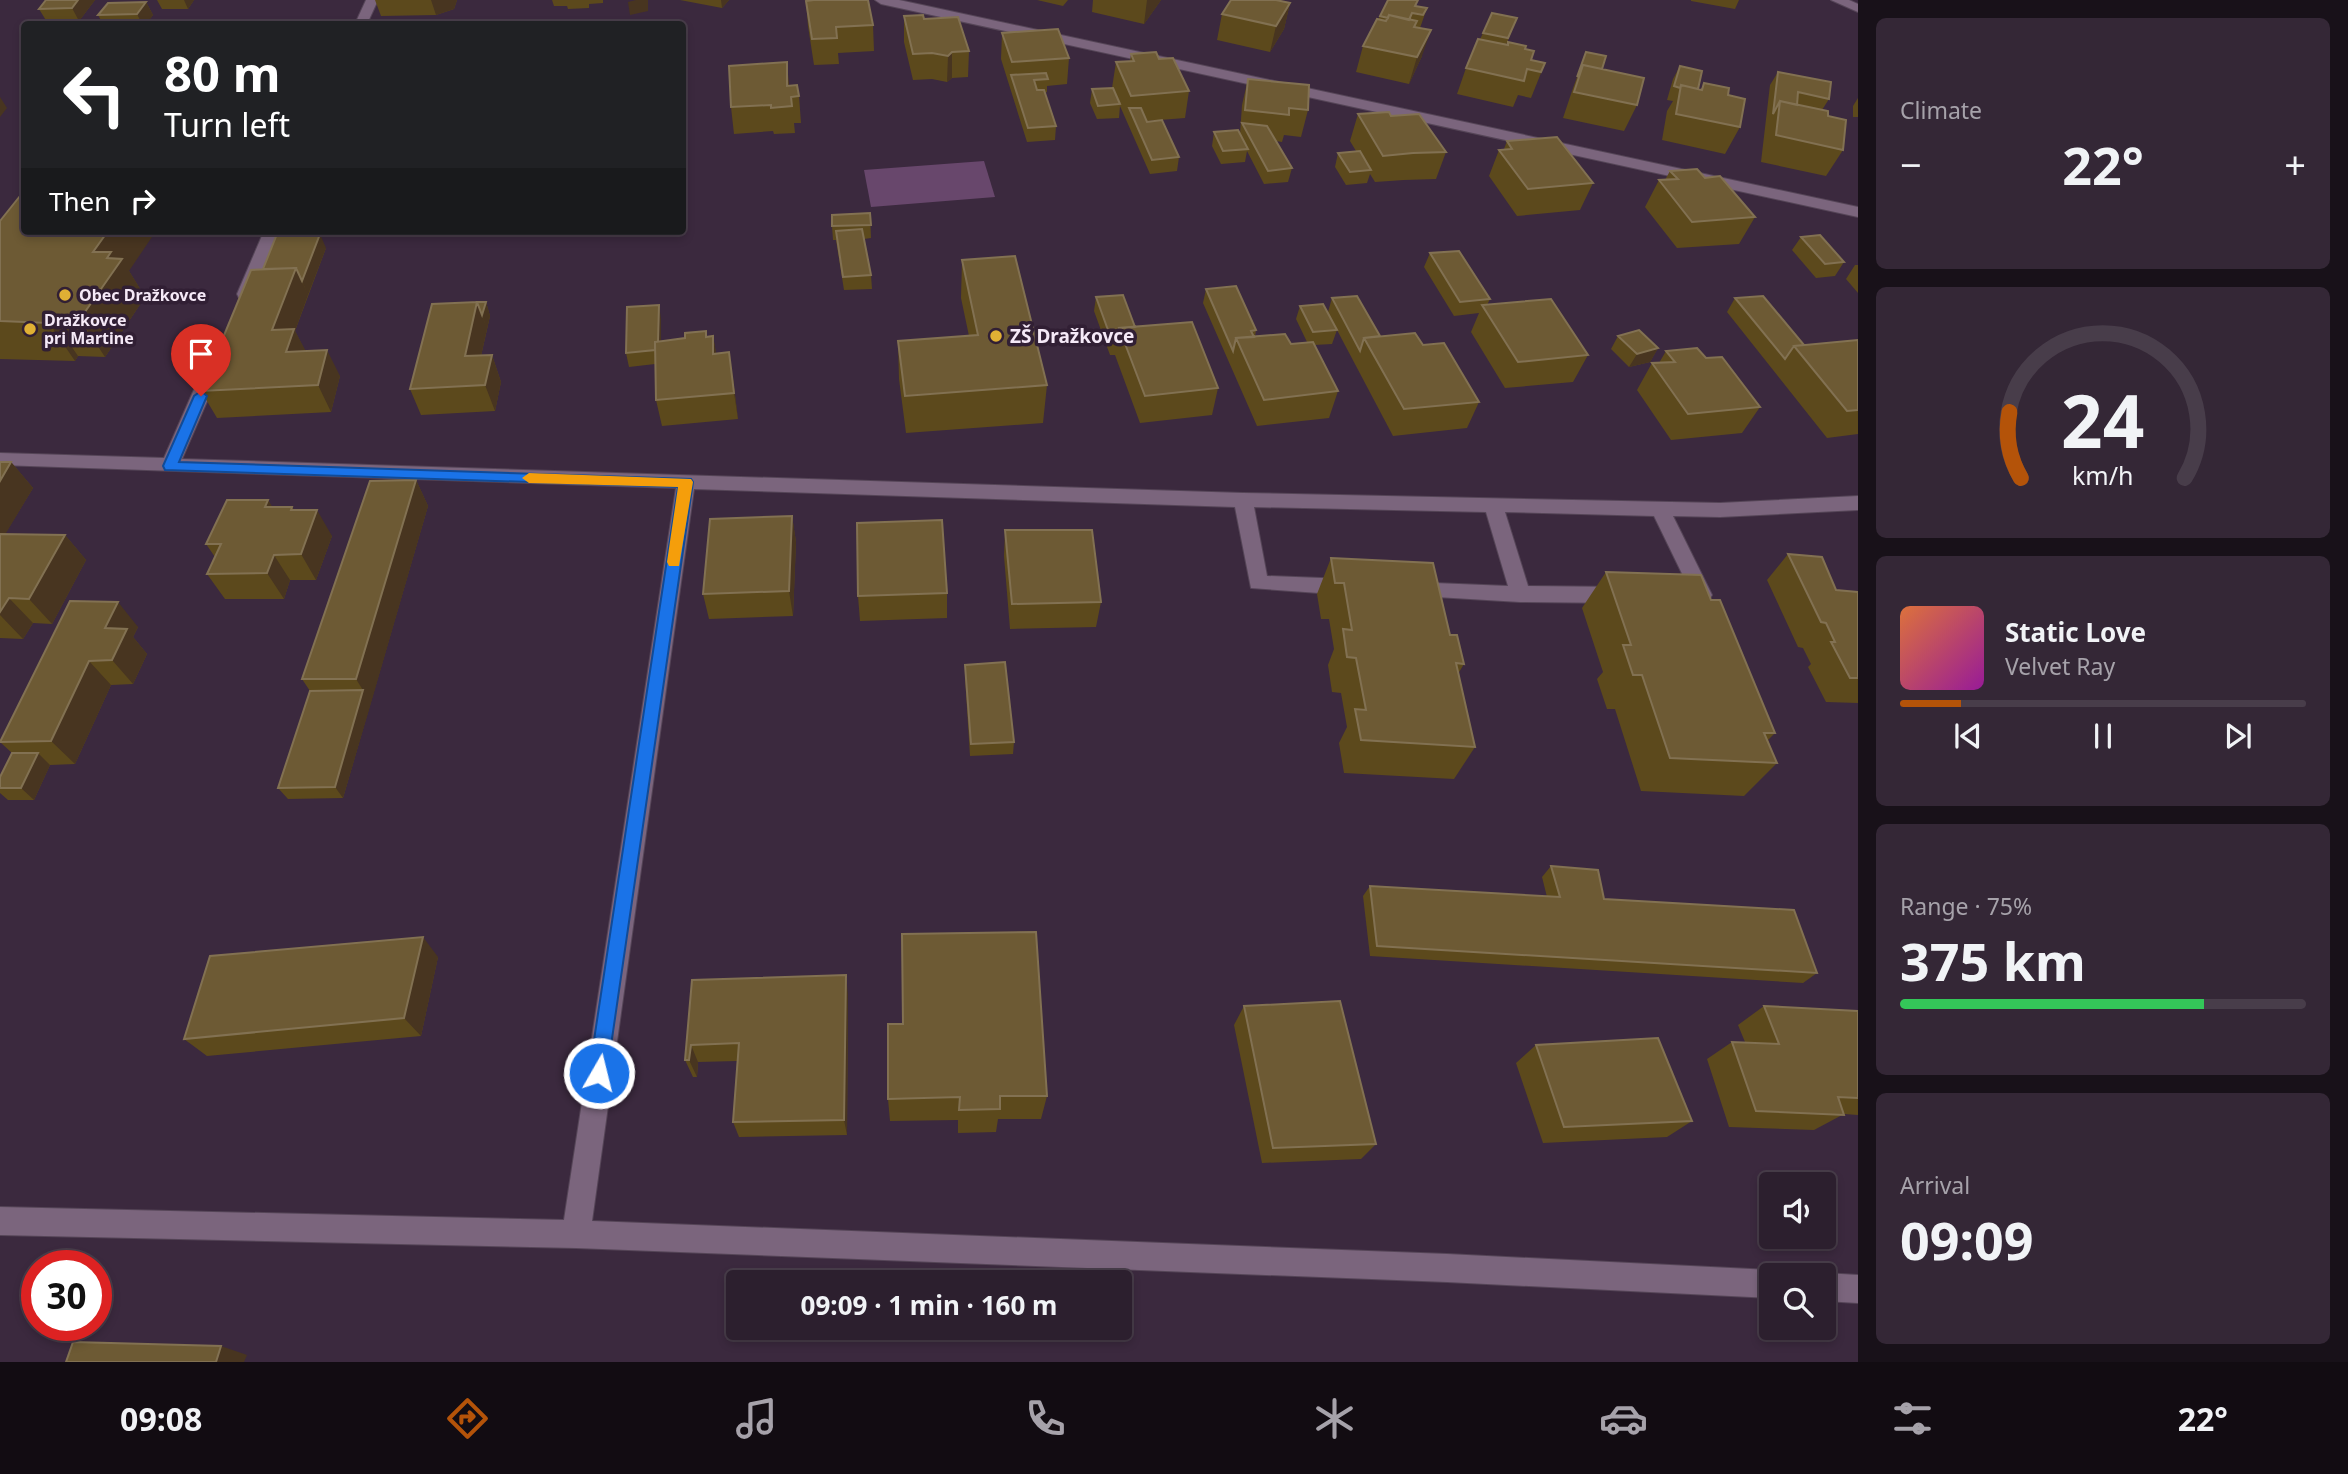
<!DOCTYPE html>
<meta charset="utf-8">
<style>
:root{--surface:#2c1f2e;--page:#342736;--text:#f1f3f6;--muted:#a6a2aa;--line:#483d4a;--accent:#b45309}
body{margin:0;font-family:"Noto Sans",sans-serif;background:var(--page);color:var(--text);height:100vh;display:flex;flex-direction:column;font-size:26px;white-space:nowrap}
*{box-sizing:border-box;margin:0}
p{font-size:23px;color:var(--muted)}
.icon{flex:none;width:38px;height:38px;fill:none;stroke:currentColor;stroke-width:2;stroke-linecap:round;stroke-linejoin:round}
.map{position:relative;flex:1;overflow:hidden}
.drawer{display:flex;flex-direction:column;gap:18px;padding:18px;background:#181119;width:490px}
.drawer>*{flex:none}
.guide{position:absolute;left:21px;top:21px;width:665px;height:214px;border-radius:7px;box-shadow:0 4px 10px #0003,0 0 0 2px var(--line);background:#202124;color:#fff;overflow:hidden}
.fabs{position:absolute;left:1759px;top:1172px;display:grid;gap:14px}
.fabs a{display:grid;place-items:center;width:77px;height:77px;border-radius:7px;background:var(--surface);box-shadow:0 4px 10px #0003,0 0 0 2px var(--line);font-size:35px}
.speed{position:absolute;left:21px;top:1250px;display:flex;gap:14px;font-size:35px;font-weight:700;text-align:center}
.speed>*{display:grid;place-content:center;width:91px;height:91px;border-radius:50%;background:var(--surface);box-shadow:0 4px 10px #0003,0 0 0 2px var(--line);line-height:1}
.speed .limit{border:10px solid #d22;background:#fff;color:#111}
.pin{position:absolute;display:grid;place-items:center;width:60px;height:60px;color:#fff;margin:-72px -30px;border-radius:50% 50% 50% 0;rotate:-45deg;box-shadow:0 0 7px #0007}
.pin .icon{rotate:45deg}
.me{position:absolute;width:77px;margin:-38px;rotate:8deg;stroke-linejoin:round;filter:drop-shadow(0 0 5px #0008)}
.turn{display:flex;align-items:center;gap:24px;height:147px;padding:0 28px;font-size:32px}
.turn .icon{width:91px;height:91px;stroke-width:2.5}
.turn b{display:block;font-size:49px;line-height:60px}
.then{display:flex;align-items:center;height:66px;padding:0 28px;background:#0003;gap:14px;font-size:26px}
.big{font-size:52px;font-weight:700;line-height:1.1}
.drawer .tile{flex:1;display:flex;flex-direction:column;justify-content:center;gap:10px;min-width:0;padding:0 24px;border-radius:10px;background:var(--page)}
.drawer .dial{align-items:center;gap:0}
.dial svg{height:182px;overflow:visible;fill:none;stroke:var(--line);stroke-width:7;stroke-linecap:round;text-anchor:middle}
.dial text{fill:var(--text);stroke:none}
.song{display:flex;align-items:center;gap:21px}
.cover{width:84px;height:84px;border-radius:10px;background:linear-gradient(135deg,hsl(20 70% 55%),hsl(300 70% 35%))}
.played{height:7px;border-radius:4px;background:linear-gradient(90deg,var(--accent) 15%,var(--line) 15%)}
.keys{display:flex;justify-content:space-around;direction:ltr}
.heat{display:flex;justify-content:space-between;align-items:center;font-size:38px;direction:ltr}
.charge{height:10px;border-radius:5px;background:linear-gradient(90deg,#34c759 75%,var(--line) 0)}
.trip{position:absolute;left:726px;top:1270px;width:406px;height:70px;border-radius:7px;background:var(--surface);box-shadow:0 4px 10px #0003,0 0 0 2px var(--line);font-weight:700;line-height:70px;text-align:center}
.tab-bar{display:flex;height:112px;justify-content:space-around;align-items:center;background:#120c12;color:var(--muted)}
.tab-bar .icon{width:49px;height:49px}
.tab-bar .current{color:var(--accent)}
.tab-bar b{font-size:32px;color:var(--text)}
main{display:flex;flex:1;min-height:0}
.map>svg:first-child{display:block}
</style>
<main>
<div class="map">
<svg width="1858" height="1362" viewBox="0 0 1858 1362">
<rect width="100%" height="100%" fill="#3b293e"/>
<!-- green -->
<path fill="#68476c" d="M984,161l11,36 -124,10 -7,-37z"/>
<g fill="none" stroke-linecap="round" stroke-linejoin="round">
<!-- minor casing -->
<g stroke="#554557" stroke-width="2">
<path id="minor" d="M366,0h12l-11,24h-12z
M875,0h24l959,207v10l-977,-213z
M1831,0h18l9,4v8z
M264,231h16l-27,63 -8,5 -6,-1 -2,-4z
M212,363l9,6 -39,90 1061,34 477,10 138,-7v14l-138,7 -47,-1 39,79 -3,5 -7,3 -12,-3 -3,-5 3,-5 -36,-74 -149,-4 23,74 92,1 7,3 3,5 -3,5 -7,3 -100,-1 -117,-7 -3,-5 3,-5 7,-3 98,4 -22,-74 -232,-5 13,69 80,3 7,3 3,5 -3,5 -7,3 -96,-7 -16,-81 -541,-18 -102,732 855,33 324,16 11,6h-11v22l-324,-16 -871,-34 -576,-13v-28l564,13 112,-732 -676,-23v-12l164,5 39,-89z
M1824,1273l34,2v28l-34,-2v-25h-7z"/>
</g>
<!-- minor -->
<use href="#minor" fill="#7b657d" fill-rule="evenodd"/>
</g>
<!-- wall -->
<path fill="#5c491c" d="M46,0h49l-16,21 -32,1 -8,-13z
M157,0h37l-6,9h-26z
M375,0h82l-3,9 -18,6 -55,1z
M552,0h51v3l-14,1v4l-21,1 -1,-3h-13z
M680,0h49l-7,8z
M1037,0h31l-5,6z
M1093,0h68l-17,24 -52,-12z
M1691,0h48l-4,9 -44,-8z
M806,1l67,24 1,26 -36,2 1,11 -25,1 -6,-39z
M146,2l7,13 -7,9h-43l-5,-9z
M1290,3l-6,26 -14,23 -53,-12 5,-26z
M1416,6l11,2 -7,20 2,28 -13,28 -53,-12 7,-26 17,-30z
M904,16l20,3 45,32 -1,26 -16,1 -5,4 -15,-3 -19,1 -9,-38z
M1517,18l-11,27 19,4 6,11 14,3 -14,35 -13,-3 -5,12 -56,-13 9,-26 17,-35z
M1002,33l67,25 -2,26 -20,2v6l-2,1 11,33 -1,14 -28,2 -26,-83z
M1586,52l51,53 -13,26 -61,-13 9,-27z
M1131,54l28,5 30,32 -4,27 -38,3 32,36 -2,14 -27,3 -30,-68 -1,12 -22,1 -7,-16 2,-14 20,-1 4,-26 14,-1z
M787,62l2,24 10,10 2,27h-7l1,10 -21,1 -1,-3 -39,3 -3,-27z
M1680,66l18,23h3l3,-6 24,12 12,32 -15,27 -63,-14 5,-29 6,-10 -6,-1 6,-21z
M1778,72l51,27 -7,11 6,6 15,34 -17,26 -65,-14 9,-77z
M1248,79l60,31 -7,27 -17,-2 -2,7 -6,-1 16,27 -4,14 -24,2 -17,-33 -2,11 -24,2 -9,-18 2,-14 26,2 2,-29z
M1858,98v19h-5v-11z
M1358,114l33,2 55,36 -10,27 -32,1 -29,2 -5,-8 -3,9 -21,2 -11,-18 3,-14 18,-2 -6,-10z
M1507,141l86,42 -13,27 -63,6 -28,-40 10,-26 5,-1z
M1670,171l35,7 50,39 -16,27 -62,4 -32,-41 14,-27h6z
M870,213l1,25 -7,1 7,36 1,14 -28,1 -8,-50h-3l-1,-14z
M0,221l129,50 16,26 -40,60 -27,-1 -3,5 -75,-2z
M1801,237l43,25 -9,14 -19,2 -24,-28z
M326,248l-31,83 10,20 35,25 -9,36 -114,6 -16,-27z
M1430,253l60,46 -3,6 101,50 -15,27 -68,6 -34,-56 8,-19 -25,3 -30,-49z
M962,260l85,125 -4,38 -137,10 -7,-54 -1,-38 71,-5 -8,-38z
M1855,265h3v28l-12,-14z
M1206,289l50,41 -1,7 36,7 16,-2 -11,-23 4,-13 28,6 4,-14 48,38 43,9 56,57 -12,26 -74,8 -56,-106 -5,14 -18,1 24,46 -9,27 -72,8 -54,-123z
M1096,297l122,91 -6,27 -72,8 -25,-68h-5l-16,-44z
M1735,298l69,47 54,-5v94l-31,4 -100,-126z
M486,302l4,14 -9,40 11,-1 9,27 -6,29 -74,4 -11,-26z
M661,319v22l24,-3 21,-7 1,5h6l3,18 17,25 5,40 -76,7 -6,-26 -1,-36 -26,3 -3,-14z
M1618,336l40,12 -8,14 -21,5 -18,-18z
M1666,351l40,7 54,49 -18,26 -71,7 -34,-50 15,-27h7z
M0,462h11l22,26 -28,46 60,1 21,25 -34,64 -19,-1 -10,16 -23,-1z
M416,480l12,26 -85,292 -55,1 -10,-11 32,-97 -8,-12z
M268,500l4,7h20l2,3 38,26 -16,44h-26l-6,19h-59l-18,-25 8,-17 -9,-13z
M792,516l4,26 -3,74 -84,3 -6,-25z
M1005,530l96,72 -5,25 -86,2 -6,-73z
M1788,554l48,36 22,2v111l-32,-1 -18,-35 3,-3 -8,-16 -5,-1 -31,-67z
M1331,558l119,77 14,29 -6,10 17,73 -21,32 -110,-6 -5,-30 8,-16 -6,-34 -9,-1 -4,-27 6,-16 -5,-30h-8l-4,-25z
M1606,572l105,28 64,133 -7,7 9,23 -33,33 -103,-5 -26,-82h-8l-10,-30 6,-7 -21,-64z
M947,593v25l-87,3 -2,-25z
M70,601l68,26 -5,10 14,17 -14,30 -22,1 -36,79 -25,1 -16,35h-26l-8,-7v-16l12,-24 -12,-11z
M965,665l49,77 -1,12 -43,2 -5,-79z
M1551,866l53,33 213,74 -14,10 -433,-27 -7,-60 7,-10 177,11 -5,-20z
M438,957l-17,79 -214,20 -23,-17z
M692,980l156,14 -1,141 -108,2 -6,-15 4,-61 -39,1 -1,15h-4l-8,-17z
M1244,1006l132,138 -15,15 -99,4 -28,-138z
M1764,1006l94,5v104l-14,-1 -30,16 -85,-3 -22,-68 25,-17h13l-7,-17z
M1536,1045l156,76 -25,16 -124,6 -27,-80z
M1047,1096l-6,23h-43l-2,13 -38,1v-13l-68,1 -2,-22z"/>
<!-- shaded-wall -->
<path fill="#483520" d="M78,0h17l-16,21 -7,-13z
M184,0h10l-6,9z
M431,0h26l-3,9 -18,6z
M636,0h12v11l-18,4 -2,-13z
M721,0h8l-7,8z
M1147,0h14l-17,24z
M146,2l7,13 -7,9h-4l-5,-10z
M1290,3l-6,26 -14,23 6,-26z
M1431,30l-9,26 -13,28 8,-27z
M952,52v26l-5,4 1,-26z
M0,97l7,11 -7,9z
M108,231h48l-27,40 16,26 -40,60 -25,-38 13,-67z
M320,234l6,14 -18,47 -6,-14z
M296,268l12,27 -13,36 13,24 -8,23 -28,-48z
M477,302l10,27 -12,54 -10,-27z
M486,302l4,14 -3,13 -5,-14z
M659,305l2,14v44l-3,-13z
M52,318l26,38 -3,5 -26,-38z
M713,336l5,26 -5,-8z
M1658,348l-8,14 -21,5 8,-13z
M327,350l13,26 -9,36 -13,-27z
M729,352l4,27 5,40 -4,-26z
M492,355l9,27 -6,29 -10,-26z
M11,462l22,26 -33,55v-62z
M416,480l12,26 -57,197 -15,-24z
M268,500l16,26 -19,-19z
M317,510l15,26 -16,44 -15,-26z
M792,516l4,26 -3,74 -4,-25z
M65,535l21,25 -34,64 -23,-25z
M274,555l16,25 -6,19 -17,-26z
M9,598l24,25 -10,16 -23,-24v-3z
M118,602l20,25 -5,10 14,17 -14,30 -21,-24 -7,-32z
M89,661l22,24 -36,79 -24,-23z
M363,690l8,13 -28,95 -8,-11z
M38,753l12,12 -16,35 -13,-12z
M423,937l15,20 -17,79 -17,-18z
M846,975l2,19 -1,141 -3,-15z
M691,1045l7,17 -1,15 -8,-17z
M221,1346l26,9 -3,7h-28z"/>
<!-- building -->
<path fill="#6d5a34" stroke="#827152" stroke-width="2" d="M46,0h32l-6,8 -33,1z
M814,0h54l5,25 -37,2 1,11 -25,1 -6,-38z
M1231,0h45l14,3 -14,23 -54,-12z
M1388,0h30l-3,6 12,2 -4,7 -11,-2 -3,7 -20,-5 -1,3 -8,-2z
M146,2l-9,12 -39,1 10,-12z
M1492,13l25,5 -9,20 -25,-5z
M923,15l1,4 34,-2 11,34 -17,1 -4,4 -16,-3 -19,1 -9,-38z
M1389,15l28,6 -3,6 17,3 -14,27 -54,-11 14,-27 9,2z
M1058,29l11,29 -57,4 -10,-29z
M1478,39l30,6v-3l18,4 -1,3 9,2 -3,9 14,3 -4,9 -14,-3 -3,12 -58,-13z
M1156,52l3,7 14,-1 16,33 -58,5 -15,-34 18,-1 -3,-7z
M1586,52l20,4 -4,13 -19,-4 -6,12z
M787,62v24l10,-1 2,11 -8,1 1,9 -21,2v-3l-40,2 -2,-41z
M1583,65l61,13 -7,27 -63,-13z
M1680,66l22,5 -4,18 -17,-4 -1,3 -6,-2z
M1778,72l53,10 -2,17 -31,-7 -1,13 -17,-4 -7,13z
M1046,73l2,6 -14,1 3,10h7l12,36 -28,2 -17,-53z
M1248,79l61,6 -1,25 -19,-2v7l-44,-5z
M1704,83l25,5 -1,7 17,4 -5,28 -64,-13 5,-29 21,5z
M1113,88l7,16 -22,2 -6,-17z
M1780,101l48,10v5l18,4 -3,30 -67,-15z
M1129,108h12l6,14 15,-2 17,37 -27,3z
M1389,112l2,4 28,-2 27,38 -33,1 -30,3 -25,-42z
M1242,123l25,3 25,42 -24,3z
M1238,130l10,19 -25,2 -9,-19z
M1557,137l36,46 -65,6 -29,-39 13,-1 -5,-8z
M1360,151l11,19 -21,2 -12,-19z
M1697,169l8,9 15,-2 35,41 -63,5 -33,-42 19,-1 -8,-8z
M24,191v40h84l-15,21h18l-4,6 15,1 -42,60 -28,-1 -3,5 -49,-2v-100z
M870,213l1,12 -39,1v-11z
M862,229l9,46 -28,2 -7,-46z
M277,234h43l-18,47 -6,-13 -33,1z
M1820,235l24,27 -19,2 -24,-27z
M1459,251l31,48 -30,3 -30,-49z
M1015,256l32,129 -142,11 -7,-55 80,-6 -16,-75z
M296,268l-24,62 22,-1 -8,23 41,-2 -9,35 -117,6 50,-121z
M1236,286l20,44 -5,1 3,6 -18,1 -3,13 -27,-62z
M1123,295l12,32 -16,1 -2,13h-5l-16,-44z
M1357,296l23,40 -16,2 -4,13 -28,-53z
M1763,296l41,49 -10,1 -9,13 -50,-61z
M1551,299l37,56 -70,7 -36,-57z
M477,302l-12,54 27,-1 -7,30 -75,4 22,-85z
M477,302h9l-4,13z
M1323,304l14,26 -24,2 -13,-26z
M659,305l-1,37h-3v8l-29,3 1,-46z
M1192,322l26,66 -73,8 -26,-68z
M1639,330l19,18 -21,6 -19,-18z
M706,331v6l7,-1v18l16,-2 5,41 -78,7 -1,-58 30,-4v-5z
M1415,333l8,12 21,-2 35,59 -75,7 -40,-71z
M1285,334l6,10 22,-2 25,49 -74,9 -28,-62z
M1858,340v70l-11,1 -53,-65z
M1697,348l9,10 16,-1 38,50 -72,7 -36,-51 23,-1 -9,-11z
M0,462h11l-11,19z
M416,480l-60,199h-54l68,-198z
M227,500h41l-3,7h27l-1,3h26l-16,44 -27,1 -7,18 -60,1 14,-30h-15z
M792,516l-3,75 -86,3 7,-75z
M942,520l5,73 -89,3 -1,-73z
M1005,530h87l9,72 -89,2z
M0,534l65,1 -36,64 -20,-1 -9,14z
M1788,554l34,3 14,33 22,2v86h-8l-19,-36h4l-9,-19 -5,-1z
M1331,558l102,5 17,72h7l7,29 -8,-1 19,84 -114,-7 -6,-31 11,1 -10,-52 -9,-1 -4,-28 9,1 -8,-47h-9z
M1606,572l95,3 10,25h9l55,133h-11l13,30 -107,-5 -28,-83h-9l-10,-30h8z
M70,601l48,1 -13,26 22,1 -15,31 -23,1 -38,80 -51,1z
M1005,662l9,80 -43,2 -6,-79z
M363,690l-28,97 -57,1 32,-97z
M12,753h26l-17,35h-21v-11z
M1551,866l47,4 6,29 190,11 23,63 -440,-27 -7,-60 190,11z
M1036,932l11,164h-47v13l-41,1 1,-13 -72,2v-75h15l-1,-90z
M423,937l-19,81 -220,21 26,-83z
M846,975l-2,145 -111,2 6,-79 -48,2 -2,15h-4l7,-80z
M1340,1001l36,143 -103,4 -29,-142z
M1764,1006l94,5v87l-20,-1 6,18 -88,-4 -24,-69 47,2z
M1658,1038l34,83 -128,6 -28,-82z
M73,1342l148,4 -5,16h-150z"/>
<!-- route -->
<path fill="#1a73e8" stroke="#114b97" stroke-width="2" d="M201,391l6,5 -28,66 512,17 2,3 -87,598 -7,2 -7,-2 -3,-7 89,-586 -513,-17 -2,-4 31,-70z"/>
<!-- slow -->
<path fill="#f59e0b" d="M529,473l162,6 2,3 -14,84h-10l-2,-4 11,-75 -149,-4 -7,-5z"/>
<!-- markers -->
<g fill="#e0b034" stroke="#311f34" stroke-width="2.5">
<circle cx="65" cy="295" r="7"/>
<circle cx="30" cy="329" r="7"/>
<circle cx="996" cy="336" r="7"/>
</g>
<g text-anchor="middle" dominant-baseline="central" stroke-width="7" stroke-linejoin="round" paint-order="stroke">
<!-- far-poi labels -->
<g font-size="16" font-weight="bold" fill="#f5e9f7" stroke="#311f34" text-anchor="start">
<text x="79" y="295">Obec Dražkovce</text>
<text x="44" y="320">Dražkovce<tspan x="44" dy="18">pri Martine</tspan></text>
</g>
<!-- poi labels -->
<g font-size="19" font-weight="bold" fill="#f5e9f7" stroke="#311f34" text-anchor="start">
<text x="1010" y="336">ZŠ Dražkovce</text>
</g>
</g>
</svg>
<div class="fabs">
<a><svg class="icon" aria-label="sound" viewBox="0 0 24 24"><path d="M4 9h4l5-4v14l-5-4H4zM17 9q2 3 0 6"/></svg></a>
<a><svg class="icon" aria-label="search" viewBox="0 0 24 24"><circle cx="10" cy="10" r="6"/><path d="M15 15l6 6"/></svg></a>
</div>
<div class="speed"><div class="limit">30</div></div>
<div class="pin" style="left:201px;top:396px;background:#d93025"><svg class="icon" aria-label="arrive" viewBox="0 0 24 24"><path d="M6 21V4h12l-3 4 3 4H6"/></svg></div>
<svg class="me" style="left:599px;top:1073px" viewBox="-20 -20 40 40"><circle r="17" fill="#1a73e8" stroke="#fff" stroke-width="3"/><path d="M0-11L8 9 0 5-8 9z" fill="#fff"/></svg>
<div class="trip">09:09 · 1 min · 160 m</div>
<div class="guide">
<div class="turn"><svg class="icon" aria-label="left" viewBox="0 0 24 24"><path d="M17 20v-9H6M10 6l-5 5 5 5"/></svg><div><b>80 m</b>Turn left</div></div>
<div class="then">Then<svg class="icon" aria-label="right" viewBox="0 0 24 24"><path d="M7 20v-9h11M14 6l5 5-5 5"/></svg></div>
</div>
</div>
<section class="drawer">
<div class="tile"><p>Climate</p>
<div class="heat"><a>−</a><b class="big">22°</b><a>+</a></div>
</div>
<div class="tile dial"><svg viewBox="0 0 100 80">
<path d="M14 69A42 42 0 1 1 86 69"/>
<path d="M14 69A42 42 0 0 1 9 40" stroke="#b45309"/>
<text x="50" y="56" font-size="32" font-weight="700">24</text>
<text x="50" y="72" font-size="11">km/h</text>
</svg></div>
<div class="tile">
<div class="song"><i class="cover"></i><div><b>Static Love</b><p>Velvet Ray</p></div></div>
<div class="played"></div>
<div class="keys"><svg class="icon" aria-label="previous" viewBox="0 0 24 24"><path d="M18 5L8 12l10 7zM5 5v14"/></svg><svg class="icon" aria-label="pause" viewBox="0 0 24 24"><path d="M8 5v14M16 5v14"/></svg><svg class="icon" aria-label="next" viewBox="0 0 24 24"><path d="M6 5l10 7-10 7zM19 5v14"/></svg></div>
</div>
<div class="tile"><p>Range · 75%</p><b class="big">375 km</b><div class="charge"></div></div>
<div class="tile"><p>Arrival</p><b class="big">09:09</b></div>
</section>
</main>
<nav class="tab-bar">
<b>09:08</b>
<svg class="icon current" aria-label="directions" viewBox="0 0 24 24"><path d="M12 3l9 9-9 9-9-9zM9 14v-3h6M13 9l2 2-2 2"/></svg>
<svg class="icon" aria-label="music" viewBox="0 0 24 24"><path d="M9 18V5l10-2v13"/><circle cx="6" cy="18" r="3"/><circle cx="16" cy="16" r="3"/></svg>
<svg class="icon" aria-label="phone" viewBox="0 0 24 24"><path d="M5 4h4l2 5-3 2q2 4 5 5l2-3 5 2v4C11 20 4 13 5 4z"/></svg>
<svg class="icon" aria-label="climate" viewBox="0 0 24 24"><path d="M12 3v18M4 7l16 10M4 17L20 7"/></svg>
<svg class="icon" aria-label="car" viewBox="0 0 24 24"><path d="M5 17H2v-5l4-1 3-4h7l3 4 3 1v5h-3M9 17h6M6 11h13"/><circle cx="7" cy="17" r="2"/><circle cx="17" cy="17" r="2"/></svg>
<svg class="icon" aria-label="filters" viewBox="0 0 24 24"><path d="M4 7h16M4 17h16"/><circle cx="9" cy="7" r="2"/><circle cx="15" cy="17" r="2"/></svg>
<b>22°</b>
</nav>
